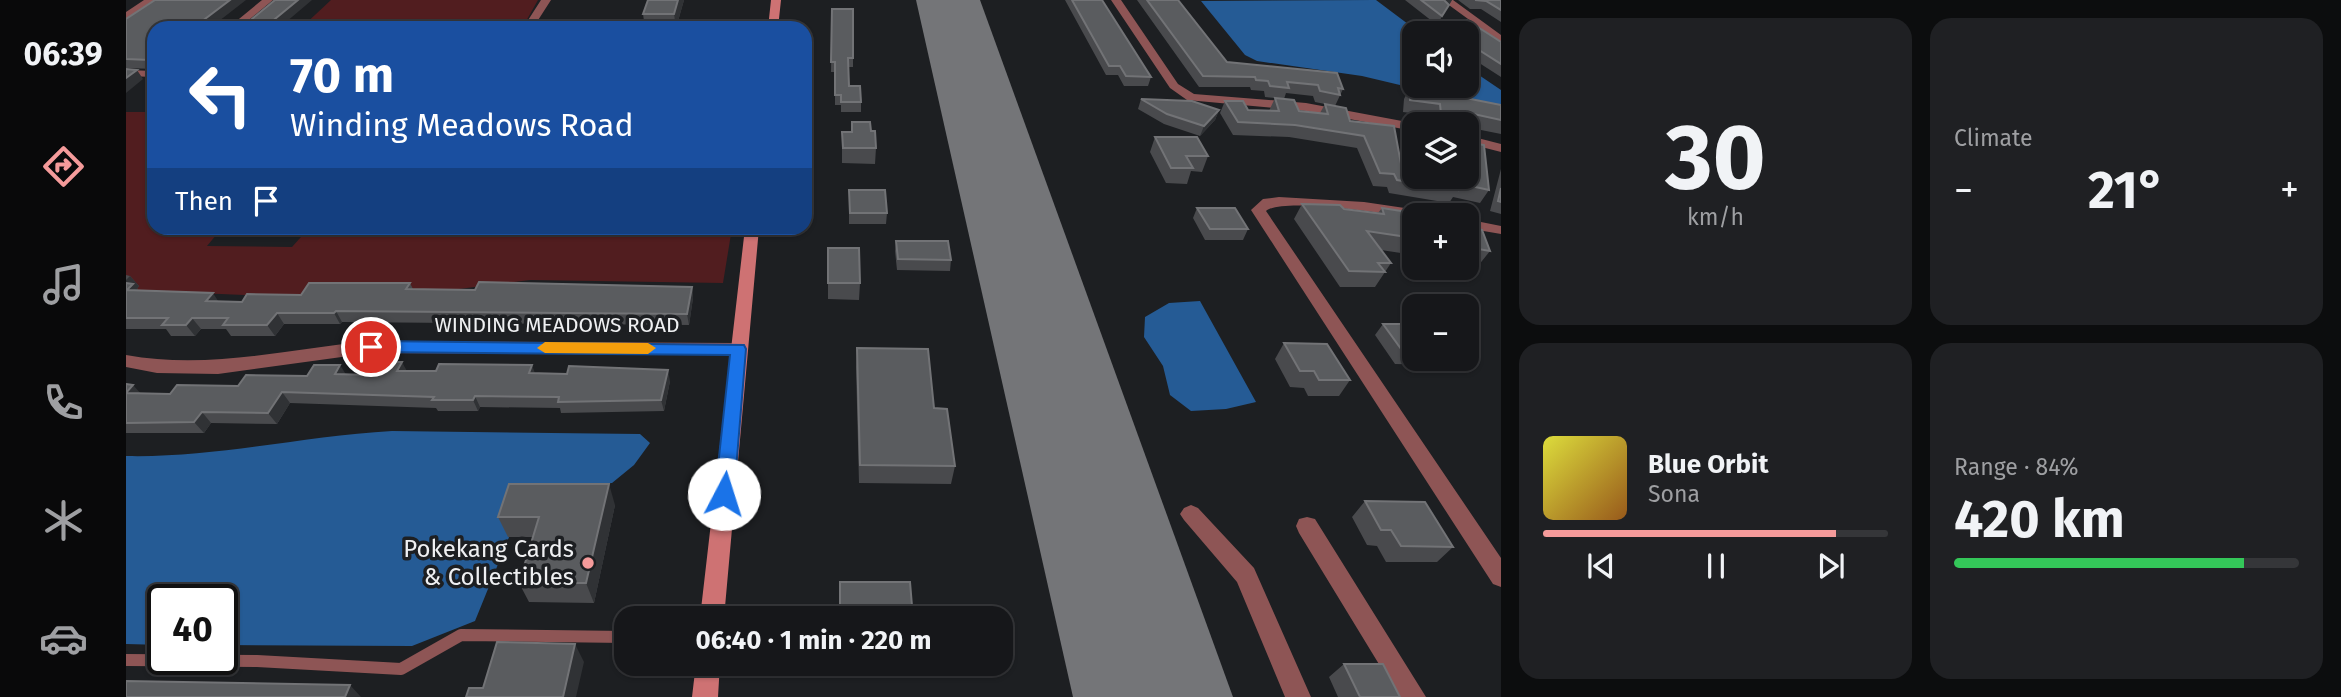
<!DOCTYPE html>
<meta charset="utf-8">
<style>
:root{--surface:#16171a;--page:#1f2023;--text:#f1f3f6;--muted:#9e9fa2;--line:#353639;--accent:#f59b9b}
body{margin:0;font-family:"Fira Sans",sans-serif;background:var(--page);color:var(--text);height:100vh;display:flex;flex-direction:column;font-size:26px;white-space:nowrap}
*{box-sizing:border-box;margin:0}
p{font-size:23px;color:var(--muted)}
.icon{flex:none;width:38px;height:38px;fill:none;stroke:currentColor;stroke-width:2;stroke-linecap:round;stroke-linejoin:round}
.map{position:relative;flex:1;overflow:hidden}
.drawer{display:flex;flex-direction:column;gap:18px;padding:18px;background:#0c0d0e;width:840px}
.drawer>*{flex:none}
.guide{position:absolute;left:21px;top:21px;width:665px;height:214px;border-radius:21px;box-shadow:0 2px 5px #0004,0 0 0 2px var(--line);background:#1a4fa0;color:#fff;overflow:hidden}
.tools{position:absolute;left:1276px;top:21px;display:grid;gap:14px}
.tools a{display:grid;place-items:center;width:77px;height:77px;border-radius:14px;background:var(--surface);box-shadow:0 2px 5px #0004,0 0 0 2px var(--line);font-size:35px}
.speed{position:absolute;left:21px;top:584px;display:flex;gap:14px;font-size:35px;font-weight:700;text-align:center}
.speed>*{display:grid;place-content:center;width:91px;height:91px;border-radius:50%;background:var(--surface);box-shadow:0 2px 5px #0004,0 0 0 2px var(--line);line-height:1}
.speed .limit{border:4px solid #111;border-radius:10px;background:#fff;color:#111}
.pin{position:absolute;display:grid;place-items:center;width:60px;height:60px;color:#fff;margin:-30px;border:4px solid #fff;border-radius:50%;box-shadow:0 2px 7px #0007}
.me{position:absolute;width:77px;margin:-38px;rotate:5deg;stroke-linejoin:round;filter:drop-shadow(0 0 5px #0008)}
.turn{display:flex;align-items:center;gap:24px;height:147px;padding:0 28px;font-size:32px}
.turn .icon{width:91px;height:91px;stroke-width:2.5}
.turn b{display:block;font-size:49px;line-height:60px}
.then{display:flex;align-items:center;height:66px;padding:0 28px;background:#0003;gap:14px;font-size:26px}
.big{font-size:52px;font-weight:700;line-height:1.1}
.drawer .widget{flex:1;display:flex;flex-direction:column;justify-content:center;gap:10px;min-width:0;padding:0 24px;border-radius:21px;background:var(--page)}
.drawer .dial{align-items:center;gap:0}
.dial b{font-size:91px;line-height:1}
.song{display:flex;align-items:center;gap:21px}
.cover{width:84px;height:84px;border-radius:10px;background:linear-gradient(135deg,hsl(60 70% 55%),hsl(30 70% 35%))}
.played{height:7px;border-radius:4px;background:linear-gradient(90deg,var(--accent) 85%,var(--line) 85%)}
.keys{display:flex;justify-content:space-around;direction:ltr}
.heat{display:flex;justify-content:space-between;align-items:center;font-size:38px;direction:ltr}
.charge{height:10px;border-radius:5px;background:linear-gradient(90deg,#34c759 84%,var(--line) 0)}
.drawer .tiles{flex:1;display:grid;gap:18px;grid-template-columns:repeat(2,1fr)}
.trip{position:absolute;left:488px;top:606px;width:399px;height:70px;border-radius:21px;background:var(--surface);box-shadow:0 2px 5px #0004,0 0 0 2px var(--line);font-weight:700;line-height:70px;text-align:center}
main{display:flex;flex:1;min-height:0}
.tab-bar{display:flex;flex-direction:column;width:126px;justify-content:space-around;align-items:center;background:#09090a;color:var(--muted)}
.tab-bar .icon{width:49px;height:49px}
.tab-bar .active{color:var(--accent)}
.tab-bar b{font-size:32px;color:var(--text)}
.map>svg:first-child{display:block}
</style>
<main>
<nav class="tab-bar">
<b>06:39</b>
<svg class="icon active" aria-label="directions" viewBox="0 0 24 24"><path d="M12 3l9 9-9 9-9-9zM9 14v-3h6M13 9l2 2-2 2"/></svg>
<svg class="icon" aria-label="music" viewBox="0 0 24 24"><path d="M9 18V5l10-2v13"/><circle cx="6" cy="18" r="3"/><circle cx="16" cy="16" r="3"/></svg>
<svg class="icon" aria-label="phone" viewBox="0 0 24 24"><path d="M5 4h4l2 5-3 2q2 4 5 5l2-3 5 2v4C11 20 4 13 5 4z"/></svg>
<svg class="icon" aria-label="climate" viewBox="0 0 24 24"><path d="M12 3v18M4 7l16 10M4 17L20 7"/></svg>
<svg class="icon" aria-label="car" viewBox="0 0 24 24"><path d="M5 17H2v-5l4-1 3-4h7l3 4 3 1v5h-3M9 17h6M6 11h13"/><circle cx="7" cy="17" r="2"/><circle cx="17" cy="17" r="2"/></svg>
</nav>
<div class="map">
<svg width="1375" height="697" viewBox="0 0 1375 697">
<rect width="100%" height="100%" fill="#1d1f22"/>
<!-- green -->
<path fill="#511d1f" d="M205,0h207l-13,23 -94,2 -2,3h-128z
M0,112h28v116h68l-15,18 85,1 17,-19h423l-9,55 -193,-3 -126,16 -116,1 -162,-7z"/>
<!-- water -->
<path fill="#255b95" d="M1250,0l44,33h-6v53h52l1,-19 34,23v19l-139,-33 -105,-15 -12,-6 -44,-54z
M1074,301l56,101 -30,7 -35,2 -21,-16 -7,-29 -19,-29 1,-20 24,-14z
M266,431l248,3 10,9 -16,22 -22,18h-81l-56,138 -63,25 -190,-1v-45h-59v45l-37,-1v-188c89,2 177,-20 266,-25z"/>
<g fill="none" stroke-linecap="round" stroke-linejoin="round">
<!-- runway -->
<path fill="#747578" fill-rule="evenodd" d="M790,0h64l253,697h-160z"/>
<!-- lane-far1 -->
<path stroke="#8e5555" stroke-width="6" d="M679,48l5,3 1,12 -6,7"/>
<!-- lane -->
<path stroke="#8e5555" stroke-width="12" d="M0,660l131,1 144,8 60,-34 165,2"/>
<!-- street -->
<path fill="#8e5555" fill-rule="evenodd" d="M18,0h12l-30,20v-8z
M136,0h11l-34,28h-11z
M415,0h10l-18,28h-10z
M985,0h10l57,84 16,10 112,9 112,21h-4v7l-108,-20 -119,-11 -17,-12z
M1316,0h11l48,35v8z
M0,70l28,1v6l-28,-1z
M1340,135l35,9v8l-35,-9z
M1153,197l85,5 61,9 7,4h-18v3c-26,-4 -131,-21 -148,-7l235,347v29l-8,-3 -242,-374 12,-11z
M1340,219l35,7v8l-35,-6z
M245,341l367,2 9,6 -9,6 -367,-2 -153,21 -61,-1 -31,-6v-12c83,15 162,-6 245,-14z
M1065,505l7,3 56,60 57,129h-26l-48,-115 -53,-62 -4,-6 4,-6z
M1181,517l8,2 111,178h-27l-100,-164 -3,-7 3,-7z"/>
<!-- secondary -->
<path fill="#ce7273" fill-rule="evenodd" d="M645,0h10l-3,28h-10z
M619,228h14l-35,390h-24z
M570,663h24l-2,34h-26z"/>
</g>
<!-- wall -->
<path fill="#494a4d" d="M522,0h36l-8,28h-31l-2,-14z
M939,0h37l49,77 -3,9h-24l-6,-11h-12z
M1011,0h41l49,62 116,27 -8,17 15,15 50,42 2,-22 7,-13 57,49 23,13 -9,13 -27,-6 -4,6 -60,-10 -2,-6 -14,-1 -16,-38 -68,-11 -56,-2 -13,-22 5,-12 23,9 21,1 6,-13 24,13 21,2 5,-9 -10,-2 -2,-6 -27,-3 -2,6 -19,-2 -1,-6 -13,-1 -1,-3h-51z
M1279,0h47l-15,25z
M1332,0h43v22l-20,-13h-11z
M706,9h21v58h-4v19l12,16v10h-20v-7h-6v-33h-4z
M0,19l28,9v41l-28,-1z
M1320,20l55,22v35l-28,-18 -7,-6v-20h-21l-5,-4z
M1284,87l91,18v29l-35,-7v-3h-33v-8l-30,-4 1,-13z
M1015,99l78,11 -4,10 -15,16 -36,-12 -26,-15z
M745,131l5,17 -1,16 -33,-1v-31z
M1029,137l53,19 -6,16 -11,-1 -4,13 -21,-1 -16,-31z
M1375,169v45l-11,-3z
M723,190l38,23 -1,11h-37z
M1176,204l76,9 4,-5 32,7v40l-33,-5 10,13 -16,24h-35l-46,-68z
M1071,208l51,21 -5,11h-38l-12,-22z
M1340,227l24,24 -12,15 -12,-2z
M117,228h39l-7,8 -28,-1z
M770,241l55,19 -1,11 -53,-1 -2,-19z
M702,248l32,35 -1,17 -31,-1z
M0,275l4,1 9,10 -2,3 1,1 80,11 24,1 168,-19 3,6 62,1 217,-3 1,11 -4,27 -347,-3 -2,2h-56l-9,12h-44l-5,-7h-25l-6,7h-24l-5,-7h-40z
M1257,324h31v35h27l-4,6 -42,-1 -20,-29z
M1158,343l66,37 -11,16h-31l-4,-8 -14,-1 -15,-28z
M731,348l77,60 21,58 -4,18 -92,-1 -3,-116z
M281,371l128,2 135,8 -6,30 -103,2 -1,-5 -80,-1 -2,4h-40l-2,-3 -146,-5 -13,21 -66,-1 -7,10h-78v-49l14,9 30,1 137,-18 63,-1z
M1239,501l88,46 -16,15h-51l-9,-16 -10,-1 -15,-28z
M489,505l-21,98 -65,-1 -10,-19 14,-46h-25l-10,-20z
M691,663h99l-2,11h-97z
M1218,664l56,33h-62l-9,-20z"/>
<!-- shaded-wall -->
<path fill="#303235" d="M104,0h16l-36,28h-17z
M172,0h14l-33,28h-15z
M552,0h6l-8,28 -2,-14z
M1318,0h8l-15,25 10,-17z
M11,70l6,9 -17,14v-15z
M28,95v10l-6,-9z
M1093,110l-4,10 -15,16 4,-10z
M144,228h12l-7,8z
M4,276l9,10 -2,3 5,5 -6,6 -10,-13v-7z
M566,287l1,11 -4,27 -2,-11z
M87,293l7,11 -14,-3z
M210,311l6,11 -2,2 -6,-11z
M151,313l7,11 -9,12 -8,-11z
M66,318l9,11 -6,7 -9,-11z
M276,362l6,11 -11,-2z
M214,365l7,11 -12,-2z
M406,365l4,11 -7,-3z
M542,370l2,11 -6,30 -3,-11z
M7,385l10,11 -17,-2z
M156,392l8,11 -13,21 -9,-11z
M349,396l5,11 -2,4 -5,-11z
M76,412l9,11 -7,10 -10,-11z
M483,484l6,21 -21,98 -8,-20z
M449,644l9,18 -8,35h-13z
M224,685l11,12h-16z"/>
<!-- building -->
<path fill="#5a5c5f" stroke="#727376" stroke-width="2" d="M29,0h75l-37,28h-39v29l-4,3 -24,-1v-40z
M149,0h23l-34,28h-23z
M522,0h30l-4,14h-31z
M946,0h30l49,77 -25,-1 -6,-10h-11z
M1021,0h31l49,62 110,11 6,16 -5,-1 2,7 -20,-4 -2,-6 -31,-3 2,6 -19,-2 -2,-5 -12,-1 -1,-3 -52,-1z
M1295,0h24h-1l5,5 -7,11z
M1349,0h26v10l-15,-9z
M706,9h21v49h-5l1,28h11l1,16h-20v-7h-6v-33h-4z
M1320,20h21l34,22v22l-22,-14 -13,-11v-6h-5z
M324,24h18l-3,4h-19z
M0,69l11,1 -11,8z
M28,74v21l-6,1v-21z
M1284,87l91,18v15l-41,-9 1,13h-19l-2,-20 -30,-4z
M1149,98l19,2 5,11 29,3 -3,-10 21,4 4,13 44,5 7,38h6l2,-36 5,1v48h52v-35l18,3 5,45 -32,-7 1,7 -61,-10 -3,-6 -14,-1 -16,-37 -69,-11 -57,-3 -13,-21h18l5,9 31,1z
M1015,99l51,2 27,9 -15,16 -37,-12z
M726,122h18l1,9h4l1,17h-33l-1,-16h10z
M1029,137h42l11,19h-22l7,12h-22z
M1375,188v14l-3,-1z
M723,190h36l2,23h-37z
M1176,204l38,1 4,4 40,5 -2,-6 45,7h-13v23l-47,-7 24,32h-13l7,9 -36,-1z
M1071,208h38l13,21h-38z
M1340,227l16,3 8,21 -24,-4z
M770,241h52l3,19 -53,-1z
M702,248h31l1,35h-32z
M353,282l213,5 -5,27 -351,-3 -2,2h-57l-10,12h-44l5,-7h-36l-6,7h-24l6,-7h-42v-35l7,1 -6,6 86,3 -7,8 36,1 5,-8 54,1 8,-12h101l-4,6 69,1z
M1257,324h31v29h-10z
M1158,343l43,1 23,36h-31l-5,-9h-14z
M731,348l71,1 6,59 13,1 8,57 -95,-1z
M251,362h25l-5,9h39l3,-7 93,1 -3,8 38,1 2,-8 99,4 -7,30 -103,2 1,-5 -84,-1 -2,4h-41l2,-3 -152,-5 -14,21 -66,-1 -8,10 -68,1v-30l44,1 7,-9 61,1 8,-11 61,1 7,-11h26l-5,9 35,1z
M0,384l7,1 -7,8z
M383,484h100l-23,99h-67l20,-66h-41z
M1239,501l60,1 28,45 -52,-1 -10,-16h-10z
M714,582h70l3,36h-73z
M371,642l78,2 -12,53h-97l3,-9h14z
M1218,664h39l17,33h-40z
M0,681l224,4 -5,12h-219z"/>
<!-- route -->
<path fill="#1a73e8" stroke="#114b97" stroke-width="2" d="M245,341l373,4 2,4 -12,145 -3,6h-13l-3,-6 15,-139 -359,-3 -8,-5z"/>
<!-- slow -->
<path fill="#f59e0b" d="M419,342l103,1 8,5 -8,6 -103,-1 -8,-5z"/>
<!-- markers -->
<circle fill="#f59b9b" stroke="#1d1f22" stroke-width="2.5" cx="462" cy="563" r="7"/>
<g text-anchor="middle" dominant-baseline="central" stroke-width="7" stroke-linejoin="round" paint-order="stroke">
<!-- street labels -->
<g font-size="21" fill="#eff0f2" stroke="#1d1f22">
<text x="431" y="325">WINDING MEADOWS ROAD</text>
</g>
<!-- near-poi labels -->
<g font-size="24" fill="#eff0f2" stroke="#1d1f22" text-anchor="end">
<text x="448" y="549">Pokekang Cards<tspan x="448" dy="28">&amp; Collectibles</tspan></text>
</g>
</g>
</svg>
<div class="tools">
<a><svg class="icon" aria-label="sound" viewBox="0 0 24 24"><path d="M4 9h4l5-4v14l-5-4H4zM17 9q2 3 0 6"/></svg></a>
<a><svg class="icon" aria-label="layers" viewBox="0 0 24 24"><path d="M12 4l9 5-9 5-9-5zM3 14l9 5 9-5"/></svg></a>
<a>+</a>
<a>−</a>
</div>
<div class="speed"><div class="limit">40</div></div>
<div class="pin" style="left:245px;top:347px;background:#d93025"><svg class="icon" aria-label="arrive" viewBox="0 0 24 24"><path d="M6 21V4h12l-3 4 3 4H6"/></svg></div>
<svg class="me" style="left:598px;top:494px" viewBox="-20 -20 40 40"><circle r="19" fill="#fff"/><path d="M0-13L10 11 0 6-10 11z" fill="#1a73e8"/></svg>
<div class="trip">06:40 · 1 min · 220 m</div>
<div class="guide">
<div class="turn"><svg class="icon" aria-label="left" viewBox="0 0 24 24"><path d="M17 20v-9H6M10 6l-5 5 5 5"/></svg><div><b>70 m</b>Winding Meadows Road</div></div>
<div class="then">Then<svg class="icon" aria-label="arrive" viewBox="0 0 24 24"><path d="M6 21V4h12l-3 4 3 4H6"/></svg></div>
</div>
</div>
<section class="drawer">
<div class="tiles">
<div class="widget dial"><b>30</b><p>km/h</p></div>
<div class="widget"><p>Climate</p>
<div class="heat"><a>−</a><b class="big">21°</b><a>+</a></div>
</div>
<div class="widget">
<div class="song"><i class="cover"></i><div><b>Blue Orbit</b><p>Sona</p></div></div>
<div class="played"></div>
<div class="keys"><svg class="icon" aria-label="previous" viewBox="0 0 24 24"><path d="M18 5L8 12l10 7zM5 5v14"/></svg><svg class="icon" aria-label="pause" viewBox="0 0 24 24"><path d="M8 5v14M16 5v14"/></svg><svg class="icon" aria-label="next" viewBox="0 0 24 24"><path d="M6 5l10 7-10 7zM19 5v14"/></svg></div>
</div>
<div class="widget"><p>Range · 84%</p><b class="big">420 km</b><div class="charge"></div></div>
</div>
</section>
</main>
